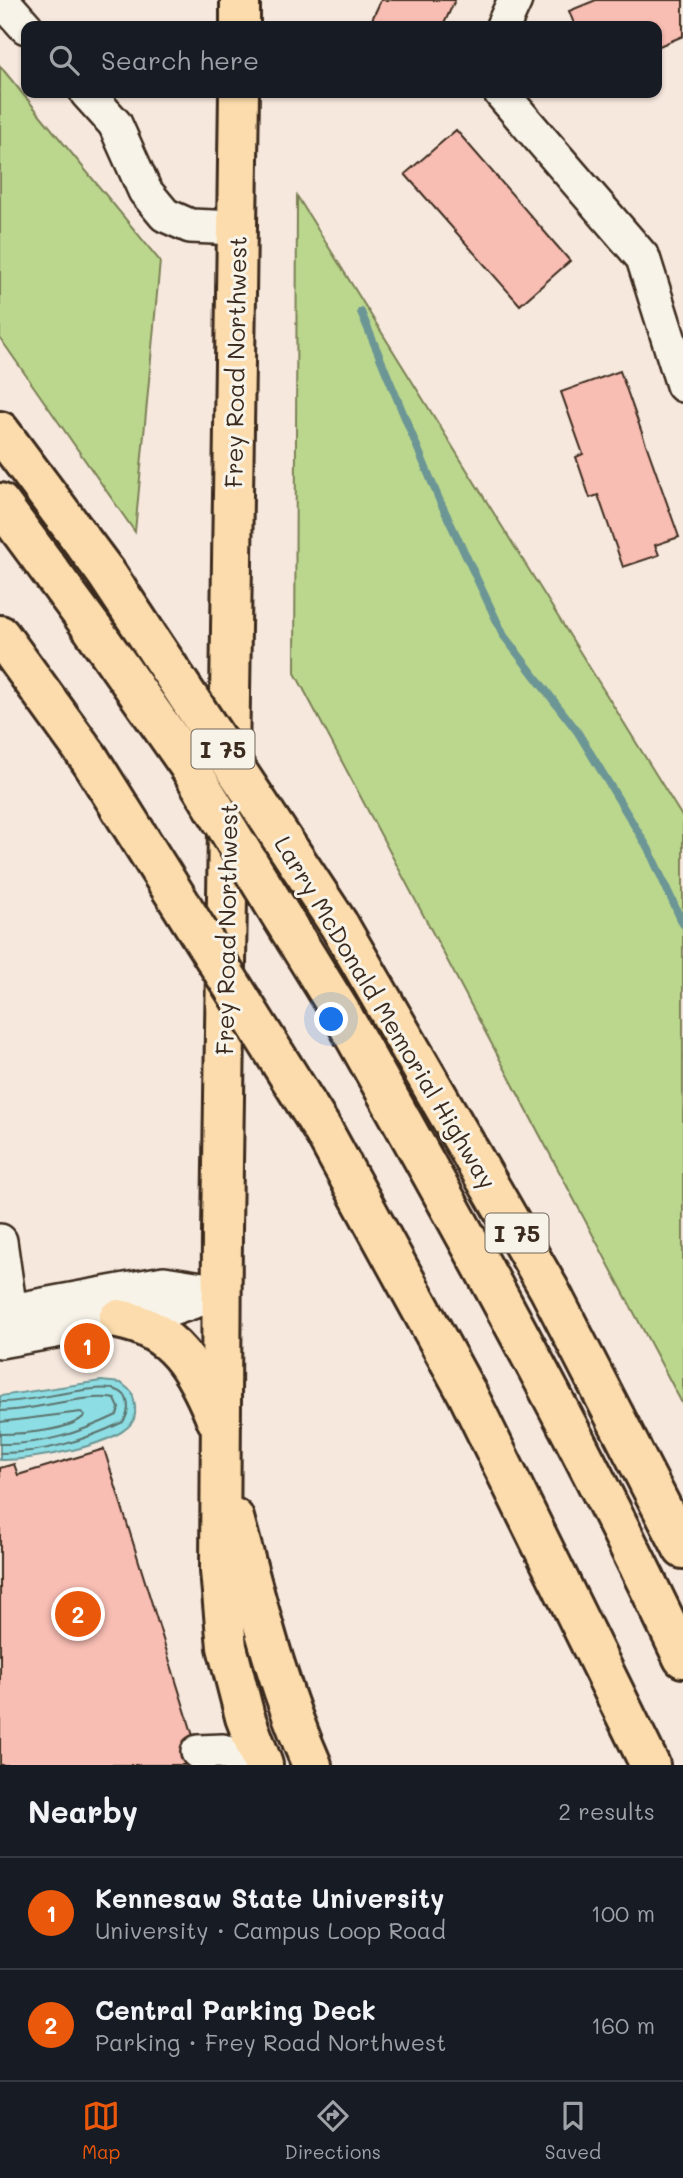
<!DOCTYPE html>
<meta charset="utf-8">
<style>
body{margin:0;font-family:Mali,sans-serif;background:#20242c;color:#f1f3f6}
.you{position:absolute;left:332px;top:1020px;width:24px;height:24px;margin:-18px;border:5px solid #fff;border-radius:50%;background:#1a73e8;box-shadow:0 0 0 10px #1a73e833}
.badge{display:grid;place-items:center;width:46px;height:46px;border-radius:50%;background:#ea580c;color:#fff;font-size:23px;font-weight:700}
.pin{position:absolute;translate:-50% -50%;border:4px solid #fff;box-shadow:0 2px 7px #0006}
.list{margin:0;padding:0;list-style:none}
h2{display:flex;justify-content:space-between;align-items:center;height:91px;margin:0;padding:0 28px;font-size:30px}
h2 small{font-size:23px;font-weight:400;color:#9ea1a6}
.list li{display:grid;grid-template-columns:46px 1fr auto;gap:21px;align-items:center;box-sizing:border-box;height:112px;padding:0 28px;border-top:2px solid #363941}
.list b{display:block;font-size:26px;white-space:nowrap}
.list p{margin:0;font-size:23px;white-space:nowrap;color:#9ea1a6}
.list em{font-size:23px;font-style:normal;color:#9ea1a6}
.icon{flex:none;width:38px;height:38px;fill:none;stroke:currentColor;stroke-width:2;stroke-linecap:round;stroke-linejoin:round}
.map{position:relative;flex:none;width:683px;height:1765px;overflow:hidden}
.search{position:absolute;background:#171b24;box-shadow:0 2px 5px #0004;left:21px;right:21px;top:21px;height:77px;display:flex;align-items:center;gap:18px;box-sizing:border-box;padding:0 24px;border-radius:14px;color:#9ea1a6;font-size:26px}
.sheet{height:315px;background:#171b24}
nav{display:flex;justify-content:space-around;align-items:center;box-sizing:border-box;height:98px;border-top:2px solid #363941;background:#171b24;font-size:19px;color:#9ea1a6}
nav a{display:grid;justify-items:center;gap:4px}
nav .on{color:#ea580c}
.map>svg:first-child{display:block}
.green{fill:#bbd78e;stroke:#7b8056;stroke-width:2}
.water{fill:#8ddee4;stroke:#6c9695;stroke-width:2}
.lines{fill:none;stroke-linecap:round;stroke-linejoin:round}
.shore{stroke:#5c726d;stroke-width:2}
.stream{stroke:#6c9695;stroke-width:8}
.building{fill:#f8bdb3;stroke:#3b2a1e;stroke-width:2}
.minor-casing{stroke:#3b2a1e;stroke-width:38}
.major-casing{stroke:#3b2a1e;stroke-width:44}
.highway-casing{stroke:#3b2a1e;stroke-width:44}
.minor{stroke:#f7f3e8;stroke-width:33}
.major{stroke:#fcdcac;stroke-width:38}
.highway{stroke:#fcdcac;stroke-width:38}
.highway-bridge-casing{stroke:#3b2a1e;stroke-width:44;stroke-linecap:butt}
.highway-bridge{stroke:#fcdcac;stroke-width:38}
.labels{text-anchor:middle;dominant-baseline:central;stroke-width:6;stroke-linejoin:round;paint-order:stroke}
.shield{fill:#f7f3e8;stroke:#73665b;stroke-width:2}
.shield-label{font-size:23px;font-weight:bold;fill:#3b2a1e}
.street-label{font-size:24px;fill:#3b2a1e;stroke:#f7f3e8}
</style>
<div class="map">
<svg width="683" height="1765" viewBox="0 0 683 1765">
<rect width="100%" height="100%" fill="#f7e8dd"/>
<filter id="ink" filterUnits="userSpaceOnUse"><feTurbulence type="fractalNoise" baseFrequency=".0143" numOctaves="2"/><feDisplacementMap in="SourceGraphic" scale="14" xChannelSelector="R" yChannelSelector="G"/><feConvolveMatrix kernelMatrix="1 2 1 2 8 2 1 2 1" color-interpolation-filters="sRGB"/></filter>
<g filter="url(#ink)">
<g class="green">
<polygon points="0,66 160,261 135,532 0,338"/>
<polygon points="297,196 683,818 683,1405 295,673"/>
</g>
<path class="water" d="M101,1381L121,1383L132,1392C134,1401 137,1410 134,1419C122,1446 27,1461 0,1460V1396Z"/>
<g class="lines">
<g class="shore">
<path d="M0,1402C30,1403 94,1383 116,1390C131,1394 130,1412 123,1422C83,1441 44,1453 0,1453"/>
<path d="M0,1411C36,1411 84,1393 115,1399L119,1408L117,1415C79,1433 42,1445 0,1444"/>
<path d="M0,1422L81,1412L85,1415C72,1431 21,1434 0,1434"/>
</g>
<polyline class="stream" points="361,312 438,497 504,636 577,731 648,848 683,924"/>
</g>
<g class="building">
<polygon points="381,0 455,0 443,26 369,26"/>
<polygon points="596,0 683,0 683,36 657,47 657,26 575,26 569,11"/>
<polygon points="456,130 570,261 520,305 405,174"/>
<polygon points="620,371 679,537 655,545 659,555 623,567 598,495 590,498 576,457 583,454 561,392"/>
<polygon points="104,1449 202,1765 0,1765 0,1468 14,1464 18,1475"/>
</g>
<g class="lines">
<g class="minor-casing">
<g id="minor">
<polyline points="2,0 26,27"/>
<polyline points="503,26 515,0"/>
<polyline points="87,93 115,124 145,191 165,215 190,226 237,228"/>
<polyline points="501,93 643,258 683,385"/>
<polyline points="0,1241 13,1332"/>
<polyline points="0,1313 164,1283 215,1291"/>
<polyline points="0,1341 166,1311 221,1292"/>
<polyline points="198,1752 223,1751 252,1765"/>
</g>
</g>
<g class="major-casing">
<g id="major">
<polyline points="240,26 240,0"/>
<polyline points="239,93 222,1231 220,1571 227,1647 245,1717 263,1765"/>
<path d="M118,1319C174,1329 196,1370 216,1419"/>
<path d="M234,1518C257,1602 277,1686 312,1765"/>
</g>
</g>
<g class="highway-casing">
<g id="highway">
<polyline points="0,431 106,573"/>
<polyline points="0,503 95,632"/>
<polyline points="0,635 89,758"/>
<polyline points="339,925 549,1289 683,1549"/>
<path d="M343,1016C462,1227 580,1439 683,1658"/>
<polyline points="324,1132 468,1395 650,1765"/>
</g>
</g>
<use href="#minor" class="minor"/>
<use href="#major" class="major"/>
<use href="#highway" class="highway"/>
<g class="highway-bridge-casing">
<g id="highway-bridge">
<polyline points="106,573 339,925"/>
<polyline points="95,632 187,763 343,1016"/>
<polyline points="89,758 324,1132"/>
</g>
</g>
<use href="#highway-bridge" class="highway-bridge"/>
</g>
</g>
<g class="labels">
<g class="shield">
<rect x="191.5" y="729.5" width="63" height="39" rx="5"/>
<rect x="485.5" y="1213.5" width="63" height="39" rx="5"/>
</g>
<g class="shield-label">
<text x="223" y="749">I 75</text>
<text x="517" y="1233">I 75</text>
</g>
<g class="street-label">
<text transform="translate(235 362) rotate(-89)">Frey Road Northwest</text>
<text transform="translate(226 929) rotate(-89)">Frey Road Northwest</text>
<text transform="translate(386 1012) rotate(59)">Larry McDonald Memorial Highway</text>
</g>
</g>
</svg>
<div class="you"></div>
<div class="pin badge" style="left:87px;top:1346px">1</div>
<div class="pin badge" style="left:78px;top:1614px">2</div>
<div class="search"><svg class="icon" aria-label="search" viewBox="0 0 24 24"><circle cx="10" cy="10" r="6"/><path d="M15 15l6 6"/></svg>Search here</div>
</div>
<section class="sheet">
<h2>Nearby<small>2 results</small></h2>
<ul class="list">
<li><span class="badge">1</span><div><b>Kennesaw State University</b><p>University · Campus Loop Road</p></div><em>100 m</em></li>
<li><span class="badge">2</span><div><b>Central Parking Deck</b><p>Parking · Frey Road Northwest</p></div><em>160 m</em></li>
</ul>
</section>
<nav>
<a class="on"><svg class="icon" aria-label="map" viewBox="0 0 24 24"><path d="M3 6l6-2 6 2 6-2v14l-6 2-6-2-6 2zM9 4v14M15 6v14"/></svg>Map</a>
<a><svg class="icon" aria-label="directions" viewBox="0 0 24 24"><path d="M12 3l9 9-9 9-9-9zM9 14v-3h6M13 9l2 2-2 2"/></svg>Directions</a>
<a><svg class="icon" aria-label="saved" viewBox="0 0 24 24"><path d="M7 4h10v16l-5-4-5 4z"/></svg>Saved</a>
</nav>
